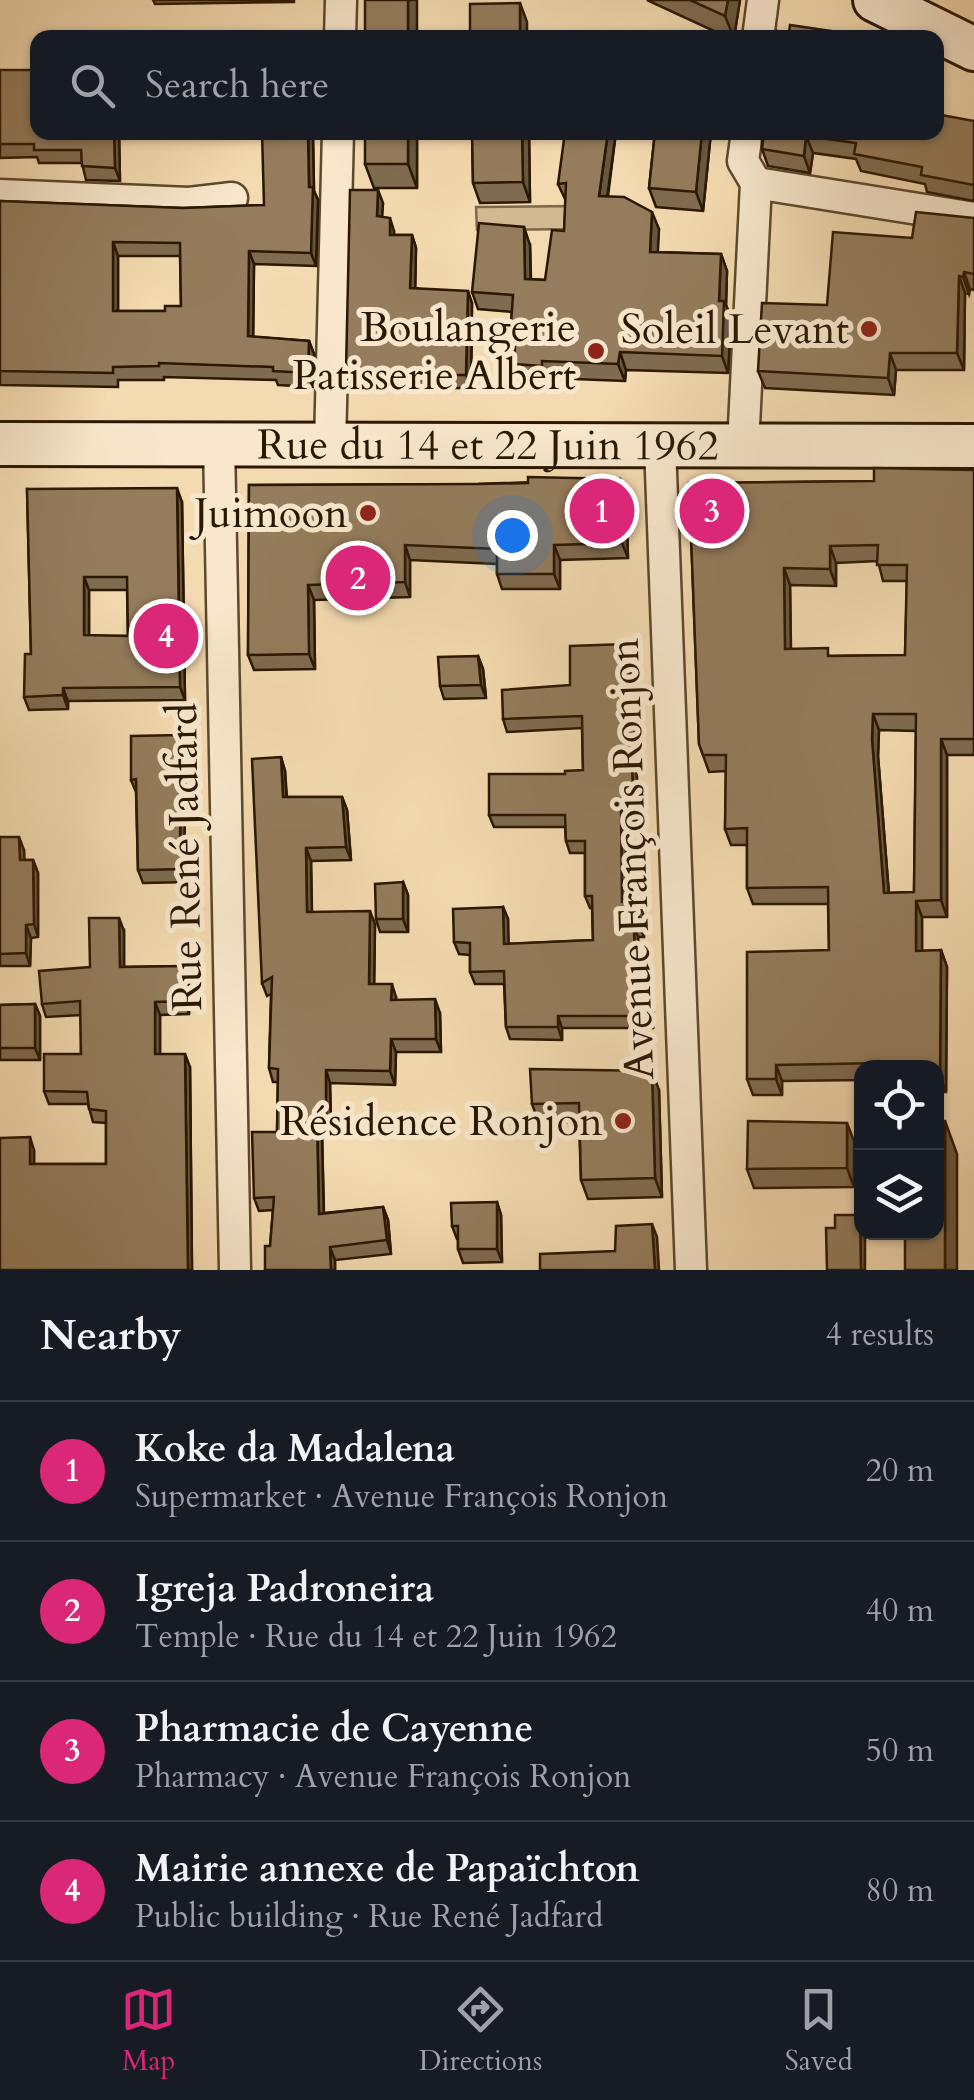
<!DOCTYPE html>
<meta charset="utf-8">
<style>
body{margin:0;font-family:Cardo,serif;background:#242831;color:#f1f3f6}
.controls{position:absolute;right:30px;bottom:30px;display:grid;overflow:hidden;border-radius:20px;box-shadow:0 2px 8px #0004}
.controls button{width:90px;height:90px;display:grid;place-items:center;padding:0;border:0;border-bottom:2px solid #363941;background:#171b24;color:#f1f3f6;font:50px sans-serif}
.you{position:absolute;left:512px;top:535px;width:35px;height:35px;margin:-25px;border:8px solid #fff;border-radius:50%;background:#1a73e8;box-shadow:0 0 0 15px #1a73e833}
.badge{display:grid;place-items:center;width:65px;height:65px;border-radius:50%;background:#db2777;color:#fff;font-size:32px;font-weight:700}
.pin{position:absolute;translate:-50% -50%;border:5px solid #fff;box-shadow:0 2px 10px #0006}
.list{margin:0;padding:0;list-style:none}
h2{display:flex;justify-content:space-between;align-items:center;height:130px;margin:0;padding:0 40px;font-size:42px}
h2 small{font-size:32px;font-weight:400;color:#9ea1a6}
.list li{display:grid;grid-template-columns:65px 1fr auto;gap:30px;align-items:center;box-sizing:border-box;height:140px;padding:0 40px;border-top:2px solid #363941}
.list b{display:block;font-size:38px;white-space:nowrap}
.list p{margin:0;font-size:32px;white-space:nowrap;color:#9ea1a6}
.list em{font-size:32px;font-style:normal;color:#9ea1a6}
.icon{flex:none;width:55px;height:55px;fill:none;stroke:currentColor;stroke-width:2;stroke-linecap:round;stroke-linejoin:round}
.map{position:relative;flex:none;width:974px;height:1270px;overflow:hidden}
.search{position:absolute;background:#171b24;box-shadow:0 2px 8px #0004;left:30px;right:30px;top:30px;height:110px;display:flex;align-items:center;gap:25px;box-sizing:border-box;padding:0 35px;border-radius:20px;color:#9ea1a6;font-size:38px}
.sheet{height:690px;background:#171b24}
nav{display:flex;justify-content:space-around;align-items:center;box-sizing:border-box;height:140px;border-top:2px solid #363941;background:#171b24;font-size:28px;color:#9ea1a6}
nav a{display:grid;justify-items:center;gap:5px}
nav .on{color:#db2777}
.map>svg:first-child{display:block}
.green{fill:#d2b992;stroke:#7e6849;stroke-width:2.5}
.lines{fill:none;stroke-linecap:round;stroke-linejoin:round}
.street-casing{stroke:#5d482c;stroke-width:35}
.secondary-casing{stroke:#2b1700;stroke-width:48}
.street{stroke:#f8e7cc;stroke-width:30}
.secondary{stroke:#f8e7cc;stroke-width:42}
.wall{fill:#7f6b4f;stroke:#2b1700;stroke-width:2.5;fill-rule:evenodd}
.shaded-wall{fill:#685740;stroke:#2b1700;stroke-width:2.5}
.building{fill:#947c5c;stroke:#2b1700;stroke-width:2.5;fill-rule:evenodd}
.poi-dot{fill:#8f2418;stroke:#f8e7cc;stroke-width:4}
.labels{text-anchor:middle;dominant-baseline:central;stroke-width:10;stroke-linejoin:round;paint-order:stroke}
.poi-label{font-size:42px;fill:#2b1700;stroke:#f8e7cc;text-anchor:end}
.street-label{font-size:42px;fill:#2b1700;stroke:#f8e7cc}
</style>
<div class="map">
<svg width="974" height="1270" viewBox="0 0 974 1270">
<rect width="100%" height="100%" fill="#f4dab0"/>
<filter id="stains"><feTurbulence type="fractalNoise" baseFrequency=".002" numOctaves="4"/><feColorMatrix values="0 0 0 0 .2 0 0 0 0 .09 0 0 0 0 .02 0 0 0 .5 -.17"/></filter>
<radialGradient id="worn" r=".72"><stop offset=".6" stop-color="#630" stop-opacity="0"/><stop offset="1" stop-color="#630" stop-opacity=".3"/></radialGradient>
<polygon class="green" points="572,206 572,229 477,230 476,207"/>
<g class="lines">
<g class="street-casing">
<g id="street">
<polyline points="340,38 341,0"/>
<polyline points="758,38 763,0"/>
<polyline points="756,183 974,218"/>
<polyline points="0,195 189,203 232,198"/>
<polyline points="219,443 235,1270"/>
<polyline points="330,444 338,132"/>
<polyline points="660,445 691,1270"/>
<polyline points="743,446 756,183 743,161 747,132"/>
</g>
</g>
<g class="secondary-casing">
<g id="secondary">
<polyline points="875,0 974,49"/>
<path id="s1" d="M0,444L974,446"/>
</g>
</g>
<use href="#street" class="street"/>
<use href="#secondary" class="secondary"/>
</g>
<g class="wall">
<polygon points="153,0 294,0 294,2 155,4"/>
<polygon points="647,0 740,0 734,38 729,38"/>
<polygon points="0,70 119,132 120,181 86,180 82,163 39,163 37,157 0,158"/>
<polygon points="974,121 974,201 927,192 925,184 861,171 856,159 813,153 810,173 768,166 762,149 762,132 936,132"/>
<polygon points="417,132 417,188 374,188 365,164"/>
<polygon points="472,132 529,132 530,202 480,203 473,183"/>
<polygon points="616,132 608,196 659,229 657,252 721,254 727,271 726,305 731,318 728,373 626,370 625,381 548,378 548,383 520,381 514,364 515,337 511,324 512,312 478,309 472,292 530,245 531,279 545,280 564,231 566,201 558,184"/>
<polygon points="655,132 711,132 703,211 656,207 649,188"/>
<path d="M313,138L314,191L318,200L316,266L254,264L253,337L309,341L314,354L313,387L278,385L276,380L164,377V380H118V387L0,385V201L183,208L264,205ZM118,256H180L181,306L165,311H118Z"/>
<polygon points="383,203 382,217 394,231 394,235 412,235 416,248 415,288 472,303 471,388 372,388 371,384 350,384 346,371"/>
<polygon points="974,218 974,290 970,289 969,294 965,293 964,370 896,370 894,395 765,388 758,371 827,305 912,238"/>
<path d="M974,470V755H947V917H922V951L941,950L947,967L946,1092H936V1068H862V1080L782,1081V1095H753L747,1079L829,950L828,904H753L747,888V845H731L725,829L726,771L709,772L699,744L689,483L874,481ZM878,561L883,581H907L905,655L831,656L791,649L790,585L836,586V563ZM879,730L916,731L914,892L889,893L878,756Z"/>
<polygon points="620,479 626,494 628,558 560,560 560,589 502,589 497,574 497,564 410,560 410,597 314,600 315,669 254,670 248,655 249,485 478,484"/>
<path d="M27,489L182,502L185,700L68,701V709L29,710L24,697L31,654ZM89,590H127L128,636H89Z"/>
<polygon points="626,644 630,656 631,703 639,715 639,759 636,759 639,821 626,820 626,902 643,914 644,937 638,937 639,984 653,997 653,1028 562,1028 562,1040 510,1039 506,1027 504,984 475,984 470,972 470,955 459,954 454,942 503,907 508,919 508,944 593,940 592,908 590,908 585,896 585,853 570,853 566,841 565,827 494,827 489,815 565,774 583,770 582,728 507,732 503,719 570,685"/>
<polygon points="478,656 483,669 486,698 444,699 440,686"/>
<polygon points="186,748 184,863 191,882 143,883 138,870 136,792 131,780"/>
<polygon points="281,757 285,771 287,797 342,797 347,810 351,860 311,861 312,912 375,924 374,984 396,997 396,1000 440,1013 441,1052 396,1052 395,1085 330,1083 331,1127 328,1128 328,1133 322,1133 324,1213 383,1207 388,1220 391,1254 335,1260 335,1270 265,1270 270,1246 273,1210 259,1211 254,1198 277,1132 278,1082 273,1082 269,1068 271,994 267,996 262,983"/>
<polygon points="0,837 24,850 24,860 33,860 38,873 38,937 31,938 30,966 0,966"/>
<polygon points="403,882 408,895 408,932 380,932 376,919"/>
<polygon points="124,931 124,967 184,966 189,978 189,1014 160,1015 160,1054 190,1067 192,1270 0,1270 34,1150 34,1164 106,1164 106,1123 93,1122 88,1104 49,1104 44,1091 81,1054 81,1015 46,1017 42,1004 90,967"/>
<polygon points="35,1004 40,1016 40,1060 0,1060 0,1005"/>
<polygon points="659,1090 662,1197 588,1199 581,1180 579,1122 539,1123 532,1104"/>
<polygon points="854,1141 854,1187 754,1188 747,1169"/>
<polygon points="497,1202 501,1215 502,1262 463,1263 458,1249 458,1239 457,1239 452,1226"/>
</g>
<g class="shaded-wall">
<rect x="408" y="0" width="9" height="38"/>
<polygon points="728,0 740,0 734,38 725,16"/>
<polygon points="520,3 527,22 527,38 520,38"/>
<polygon points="114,132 119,132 120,181 115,168"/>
<polygon points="308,132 311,132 313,138 314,191 318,200 316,266 311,253"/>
<polygon points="408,132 417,132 417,188 408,164"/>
<polygon points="522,132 529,132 530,202 523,182"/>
<polygon points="608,132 616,132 605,213 599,196"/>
<polygon points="702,132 711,132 703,211 696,192"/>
<polygon points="806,136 813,153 810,173 804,156"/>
<polygon points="378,190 383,203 381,229 377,216"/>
<polygon points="652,212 659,229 657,269 650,252"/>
<polygon points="390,218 394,231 394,247 390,235"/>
<polygon points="524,227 530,245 531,296 525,279"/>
<polygon points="412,235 416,248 415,301 410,288"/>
<polygon points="113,242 118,256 118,325 113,311"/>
<polygon points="249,251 254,264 253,350 248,336"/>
<polygon points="721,254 727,271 726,305 731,318 728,373 722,356 719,301"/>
<polygon points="964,272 970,289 969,294 963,277"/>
<polygon points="959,276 965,293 964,370 957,353"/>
<polygon points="468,291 472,303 471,388 466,375"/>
<polygon points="309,341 314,354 313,387 308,373"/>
<polygon points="620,352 626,370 625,381 618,364"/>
<polygon points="890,353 896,370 894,395 888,378"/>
<polygon points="620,479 626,494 628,558 622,543"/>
<polygon points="177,488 182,502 185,700 180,687"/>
<polygon points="405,545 410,560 410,597 405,582"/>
<polygon points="554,545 560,560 560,589 554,574"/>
<polygon points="830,546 836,563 836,586 830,569"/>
<polygon points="784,568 790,585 791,665 785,649"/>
<polygon points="84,577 89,590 89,649 84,635"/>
<polygon points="308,585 314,600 315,669 309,654"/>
<polygon points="626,644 630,656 631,715 626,702"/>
<polygon points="478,656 483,669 486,698 481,685"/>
<polygon points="63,688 68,701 68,709 63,695"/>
<polygon points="634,703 639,715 639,759 635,746"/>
<polygon points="873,714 879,730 878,756 890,909 884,893 872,739"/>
<polygon points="181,735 186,748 184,863 180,850"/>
<polygon points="941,739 947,755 947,917 941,900"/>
<polygon points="631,746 636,759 639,821 634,809"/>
<polygon points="281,757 285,771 287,810 283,797"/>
<polygon points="342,797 347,810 351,860 346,847"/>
<polygon points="621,808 626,820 626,914 622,902"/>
<polygon points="19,837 24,850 25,873 20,860"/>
<polygon points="306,848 311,861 312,925 307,912"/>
<polygon points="33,860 38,873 38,937 34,924"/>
<polygon points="403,882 408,895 408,932 403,919"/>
<polygon points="916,901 922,917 922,967 916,951"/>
<polygon points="639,902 643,914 644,937 639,925"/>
<polygon points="503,907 508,919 509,956 504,944"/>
<polygon points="370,911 375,924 374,997 369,984"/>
<polygon points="119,918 124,931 124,980 120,967"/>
<polygon points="26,925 31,938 30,966 26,953"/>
<polygon points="634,925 638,937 639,996 635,984"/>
<polygon points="941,950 947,967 946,1092 940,1076"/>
<polygon points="184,966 189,978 189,1014 185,1001"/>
<polygon points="392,984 396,997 396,1013 391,1000"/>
<polygon points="649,985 653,997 653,1028 649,1016"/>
<polygon points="435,999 440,1013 441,1052 436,1039"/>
<polygon points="155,1002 160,1015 160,1066 155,1054"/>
<polygon points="35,1004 40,1016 40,1060 35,1048"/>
<polygon points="558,1016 562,1028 562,1040 558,1027"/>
<polygon points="391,1039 396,1052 395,1085 390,1071"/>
<polygon points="185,1054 190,1067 192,1270 188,1270"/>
<polygon points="776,1065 782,1081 782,1095 776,1079"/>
<polygon points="326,1070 330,1083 331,1127 326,1114"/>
<polygon points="652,1071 659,1090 662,1197 655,1178"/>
<polygon points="317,1120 322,1133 324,1227 319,1214"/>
<polygon points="945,1121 957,1154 957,1270 945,1270"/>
<polygon points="847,1123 854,1141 854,1187 847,1168"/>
<polygon points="30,1137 34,1150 34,1177 30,1164"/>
<polygon points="497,1202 501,1215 502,1262 497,1249"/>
<polygon points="383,1207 388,1220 391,1254 387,1240"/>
<polygon points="860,1215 862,1232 865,1232 865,1270 861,1270"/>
<polygon points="652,1224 657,1237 659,1270 655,1270"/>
<polygon points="330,1247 335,1260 335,1270 331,1270"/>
</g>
<g class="building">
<rect x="365" y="0" width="43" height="38"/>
<polygon points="690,0 728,0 725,16"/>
<polygon points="520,3 520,38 470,38 470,4"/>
<polygon points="790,25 852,34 851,38 776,38 777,31 789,33"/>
<polygon points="579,34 604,38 578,38"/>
<polygon points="0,70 38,70 38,132 114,132 115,168 82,166 81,150 34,150 34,144 0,144"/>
<polygon points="936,114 974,121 974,185 921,175 922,167 854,154 856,143 806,136 804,156 762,149 764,132 936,132"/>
<path d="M262,132H308L309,187H313L311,253L249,251L248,336L309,341L308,373L273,371V367L159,363V366L113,367V373L0,371V201L183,208L264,205ZM113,242L180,243L181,306H165V311H113Z"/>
<rect x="365" y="132" width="43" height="32"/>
<polygon points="472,132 522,132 523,182 473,183"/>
<polygon points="565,132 608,132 599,196 624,197 652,212 650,252 721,254 719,301 724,301 722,356 620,352 618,364 542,361 542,366 514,364 516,326 511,324 513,295 472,292 479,223 524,227 525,279 545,280 552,230 564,231 566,183 558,184"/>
<polygon points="655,132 702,132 696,192 649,188"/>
<polygon points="350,190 378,190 377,216 390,218 390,235 412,235 410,288 468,291 466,375 368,375 368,371 346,371"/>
<polygon points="916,212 974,218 974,274 964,272 963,277 959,276 957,353 890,353 888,378 758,371 762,303 827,305 833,232 912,238"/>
<path d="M874,468L974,470V739H941V900L916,901V951L941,950L940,1076H936V1068H881V1063L776,1065V1079H747V952L829,950L828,887L747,888V828L725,829L726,755H703L699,744L689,483L874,481ZM878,545L877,565H907L905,655L828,656V648L785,649L784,568L830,569V546ZM873,714H916L914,892L884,893L872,739Z"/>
<polygon points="528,477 620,479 622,543 554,545 554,574 497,574 497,549 405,545 405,582 308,585 309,654 248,655 249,485 478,484 528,483"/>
<path d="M177,488L180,687L63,688V695L24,697L25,654H31L27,489ZM84,577H127L128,636L84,635Z"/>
<polygon points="626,644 626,702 634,703 635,746 631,746 634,809 621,808 622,902 639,902 639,925 634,925 635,984 649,985 649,1016 558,1016 558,1027 506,1027 504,971 470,972 470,943 454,942 453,909 503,907 504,944 593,940 592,896 585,896 585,841 566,841 565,815 489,815 489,774 565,774 565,771 583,770 582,716 503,719 502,690 570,685 570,646"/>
<polygon points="478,656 481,685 440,686 438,657"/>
<polygon points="181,735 180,850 187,869 138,870 136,779 131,780 131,736"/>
<polygon points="281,757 283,797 342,797 346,847 306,848 307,912 370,911 369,984 392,984 391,1000 435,999 436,1039 391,1039 390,1071 326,1070 326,1114 323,1114 324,1120 317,1120 319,1214 383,1207 387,1240 330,1247 331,1270 265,1270 265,1246 270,1246 274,1197 254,1198 252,1132 277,1132 278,1069 269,1068 272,977 262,983 252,759"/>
<polygon points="0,837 19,837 20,860 33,860 34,924 26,925 26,953 0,954"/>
<polygon points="403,882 403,919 376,919 375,884"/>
<polygon points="89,918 119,918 120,967 184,966 185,1001 155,1002 155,1054 185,1054 188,1270 0,1270 0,1138 30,1137 30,1164 106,1164 106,1111 89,1109 87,1092 44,1091 44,1054 81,1054 80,1001 42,1004 39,971 90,967"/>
<polygon points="35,1004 35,1048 0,1048 0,1005"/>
<polygon points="530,1069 652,1071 655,1178 581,1180 579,1103 532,1104"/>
<polygon points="748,1121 847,1123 847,1168 747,1169"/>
<polygon points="936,1121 945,1121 945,1270 905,1270 905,1232 936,1232"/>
<polygon points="497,1202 497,1249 458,1249 458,1226 452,1226 451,1203"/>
<polygon points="835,1215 860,1215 861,1270 827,1270 826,1228 835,1228"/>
<polygon points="652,1224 655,1270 540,1270 540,1254 615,1251 616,1226"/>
</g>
<g class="poi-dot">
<circle cx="869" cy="329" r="10"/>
<circle cx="596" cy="351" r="10"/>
<circle cx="368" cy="513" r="10"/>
<circle cx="623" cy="1121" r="10"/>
</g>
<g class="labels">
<g class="poi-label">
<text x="576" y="327">Boulangerie<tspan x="576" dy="48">Patisserie Albert</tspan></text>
<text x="849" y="329">Soleil Levant</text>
<text x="348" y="513">Juimoon</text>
<text x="603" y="1121">Résidence Ronjon</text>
</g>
<g class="street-label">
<text stroke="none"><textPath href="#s1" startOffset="488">Rue du 14 et 22 Juin 1962</textPath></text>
<text transform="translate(185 857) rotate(-91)">Rue René Jadfard</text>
<text transform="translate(632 859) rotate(-92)">Avenue François Ronjon</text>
</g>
</g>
<rect width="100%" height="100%" filter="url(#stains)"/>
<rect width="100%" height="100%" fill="url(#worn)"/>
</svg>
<div class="controls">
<button><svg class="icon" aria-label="locate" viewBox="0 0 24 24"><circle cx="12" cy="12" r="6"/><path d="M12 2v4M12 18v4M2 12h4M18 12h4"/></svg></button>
<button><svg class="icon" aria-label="layers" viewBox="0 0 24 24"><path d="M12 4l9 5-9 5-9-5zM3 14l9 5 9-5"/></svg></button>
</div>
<div class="you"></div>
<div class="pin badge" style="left:602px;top:511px">1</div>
<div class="pin badge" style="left:358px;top:578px">2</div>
<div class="pin badge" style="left:712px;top:511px">3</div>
<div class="pin badge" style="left:166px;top:636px">4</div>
<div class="search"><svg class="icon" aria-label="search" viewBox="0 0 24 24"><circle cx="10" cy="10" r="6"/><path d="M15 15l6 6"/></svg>Search here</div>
</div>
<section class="sheet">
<h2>Nearby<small>4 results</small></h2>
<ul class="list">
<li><span class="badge">1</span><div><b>Koke da Madalena</b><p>Supermarket · Avenue François Ronjon</p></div><em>20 m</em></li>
<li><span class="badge">2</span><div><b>Igreja Padroneira</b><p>Temple · Rue du 14 et 22 Juin 1962</p></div><em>40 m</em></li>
<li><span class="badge">3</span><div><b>Pharmacie de Cayenne</b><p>Pharmacy · Avenue François Ronjon</p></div><em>50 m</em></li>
<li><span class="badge">4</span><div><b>Mairie annexe de Papaïchton</b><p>Public building · Rue René Jadfard</p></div><em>80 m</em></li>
</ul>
</section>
<nav>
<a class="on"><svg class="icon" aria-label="map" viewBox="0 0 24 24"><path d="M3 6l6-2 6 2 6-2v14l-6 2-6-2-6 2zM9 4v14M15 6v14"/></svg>Map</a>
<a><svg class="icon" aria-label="directions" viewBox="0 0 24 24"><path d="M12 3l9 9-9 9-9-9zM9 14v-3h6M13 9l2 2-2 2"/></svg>Directions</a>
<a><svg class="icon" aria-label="saved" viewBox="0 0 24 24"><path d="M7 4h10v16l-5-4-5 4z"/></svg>Saved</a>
</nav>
